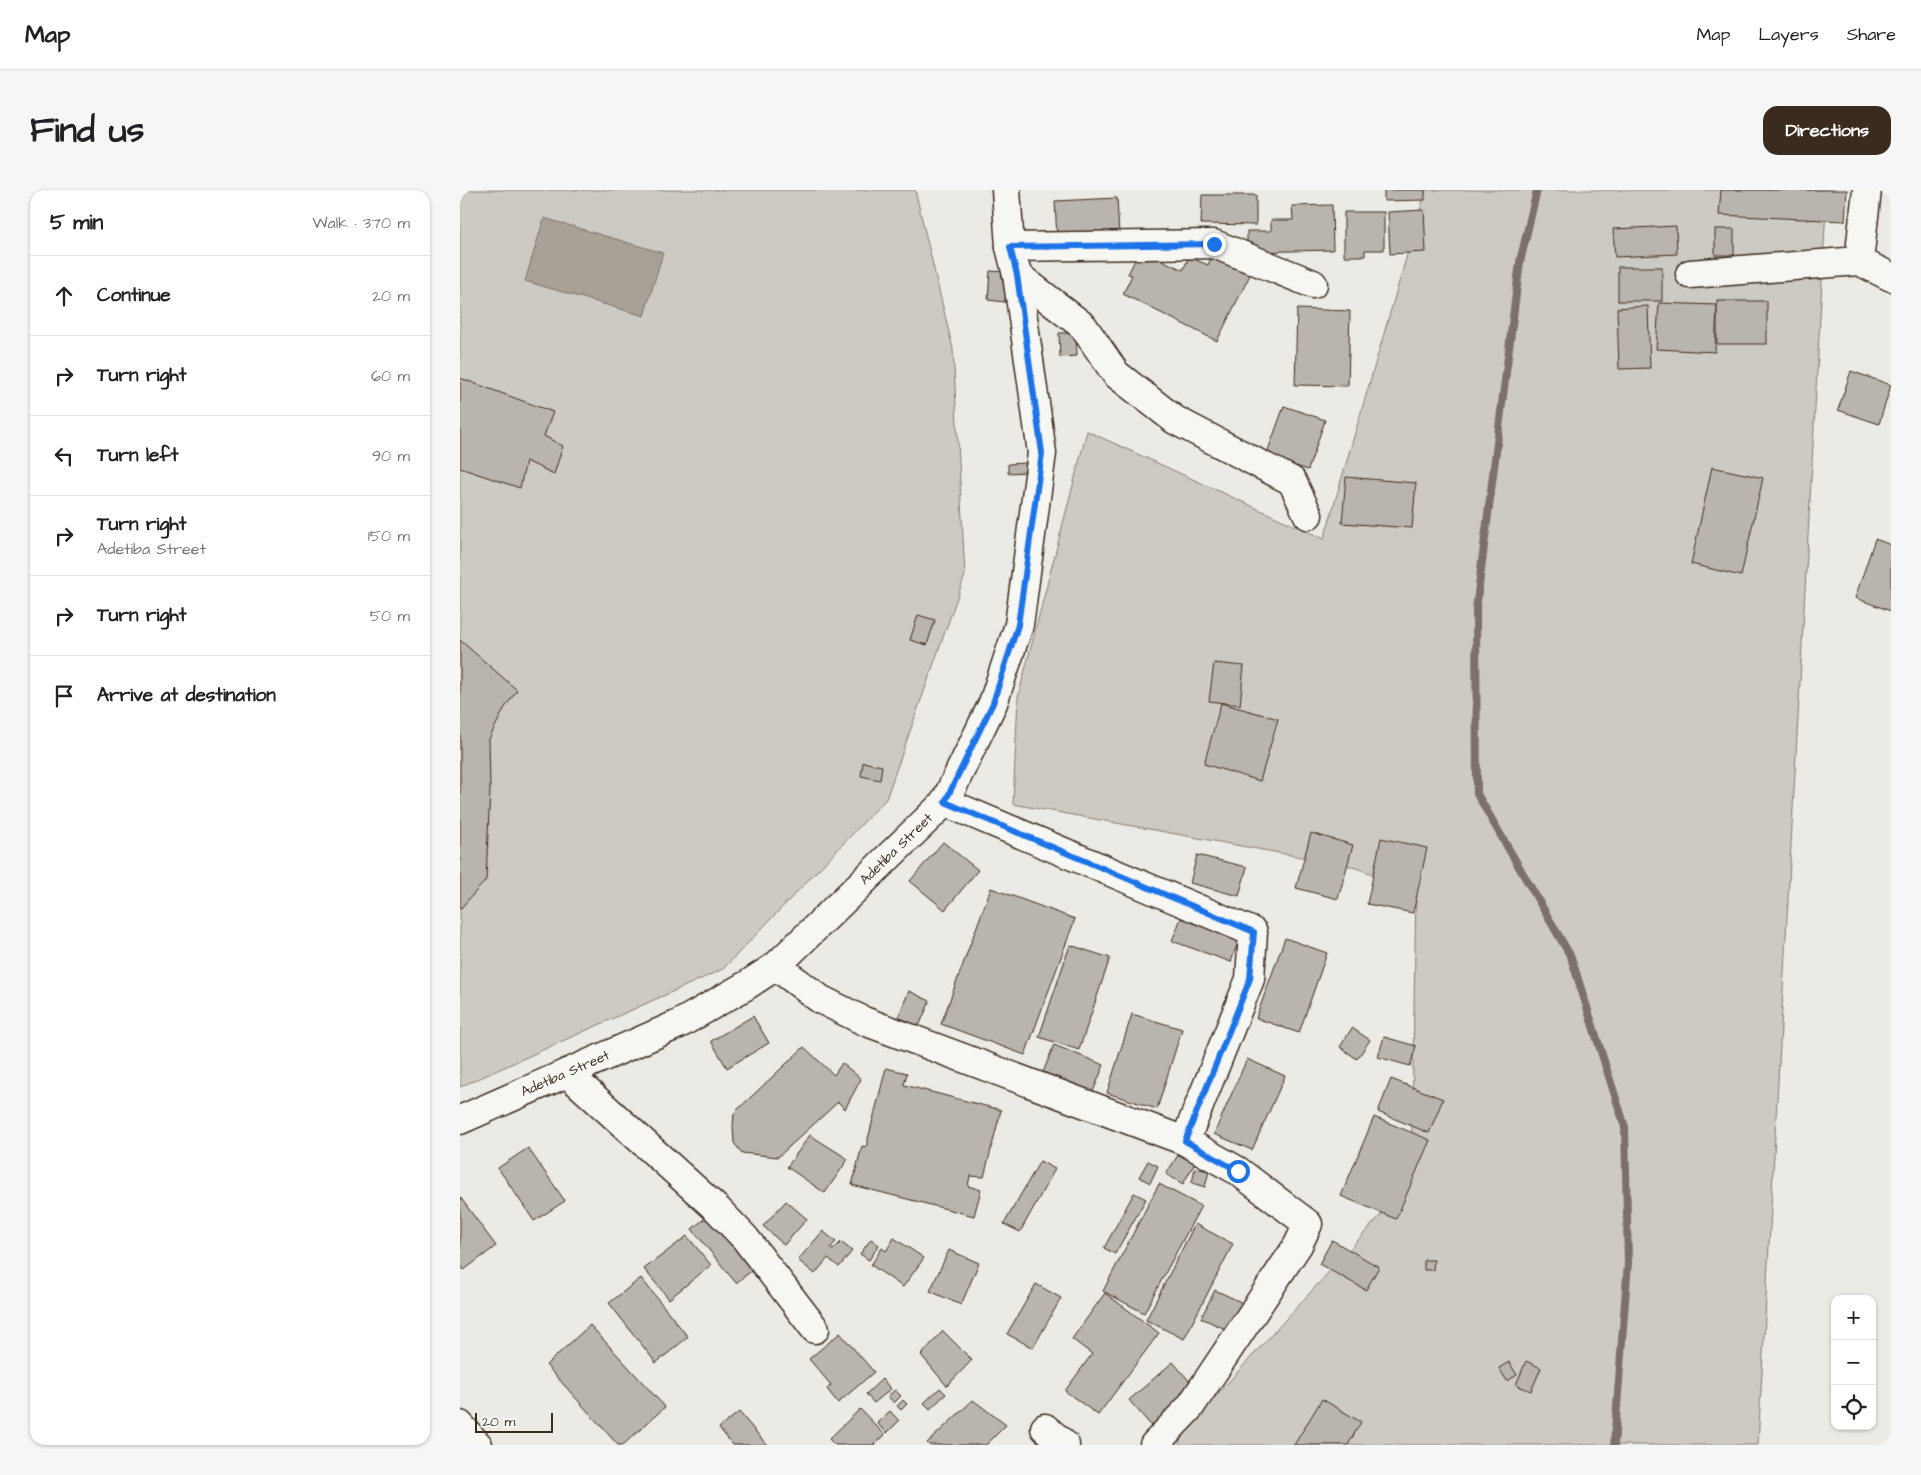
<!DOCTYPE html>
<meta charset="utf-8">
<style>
body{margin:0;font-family:"Architects Daughter",sans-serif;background:#f6f6f6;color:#202124}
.controls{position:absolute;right:15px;bottom:15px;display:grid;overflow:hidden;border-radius:10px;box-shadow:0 1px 4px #0004}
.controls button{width:45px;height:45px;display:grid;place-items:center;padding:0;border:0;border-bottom:1px solid #e0e0e0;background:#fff;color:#202124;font:25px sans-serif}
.scale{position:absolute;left:15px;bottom:12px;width:78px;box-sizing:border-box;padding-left:5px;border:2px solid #3b2a1e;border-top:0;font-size:14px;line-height:18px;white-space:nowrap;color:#3b2a1e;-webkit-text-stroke:4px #f6f6f2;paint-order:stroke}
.stop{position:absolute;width:15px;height:15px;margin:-11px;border:4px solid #1a73e8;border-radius:50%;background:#fff}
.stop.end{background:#1a73e8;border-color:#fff;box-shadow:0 1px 5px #0008}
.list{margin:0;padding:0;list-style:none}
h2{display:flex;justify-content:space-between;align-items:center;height:65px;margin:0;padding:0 20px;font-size:21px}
h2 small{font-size:16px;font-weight:400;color:#757577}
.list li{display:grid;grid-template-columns:32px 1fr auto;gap:15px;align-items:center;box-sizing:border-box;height:80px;padding:0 20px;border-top:1px solid #e0e0e0}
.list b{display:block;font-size:19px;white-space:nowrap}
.list p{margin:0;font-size:16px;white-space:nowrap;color:#757577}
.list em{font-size:16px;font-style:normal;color:#757577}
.icon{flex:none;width:28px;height:28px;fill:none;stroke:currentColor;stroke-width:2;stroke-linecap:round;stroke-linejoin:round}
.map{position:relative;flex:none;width:1431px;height:1255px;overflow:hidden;border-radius:15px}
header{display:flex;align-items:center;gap:30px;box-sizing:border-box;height:70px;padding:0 25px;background:#fff;border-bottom:1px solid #e0e0e0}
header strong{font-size:24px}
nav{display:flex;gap:28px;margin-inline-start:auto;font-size:18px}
.intro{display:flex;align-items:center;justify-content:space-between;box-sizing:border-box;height:120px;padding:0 30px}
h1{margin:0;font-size:35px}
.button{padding:12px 22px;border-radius:15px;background:#3b2a1e;color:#fff;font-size:18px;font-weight:700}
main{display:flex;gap:30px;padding:0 30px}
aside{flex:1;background:#fff;border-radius:15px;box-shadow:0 1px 4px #0004}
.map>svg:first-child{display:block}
.green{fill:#cdcac4;stroke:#847a71}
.water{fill:#a8a198;stroke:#7c7167}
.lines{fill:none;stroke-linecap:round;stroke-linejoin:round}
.stream{stroke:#7c7167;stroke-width:8}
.building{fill:#bab4ae;stroke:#3b2a1e}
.minor-casing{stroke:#3b2a1e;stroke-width:31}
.highway-casing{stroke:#3b2a1e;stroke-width:31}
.minor{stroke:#f6f6f2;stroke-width:28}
.highway{stroke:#f6f6f2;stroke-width:28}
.route{stroke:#1a73e8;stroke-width:6}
.labels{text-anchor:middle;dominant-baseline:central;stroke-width:4.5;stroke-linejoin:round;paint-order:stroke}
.street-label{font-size:14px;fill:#3b2a1e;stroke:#f6f6f2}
</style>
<header>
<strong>Map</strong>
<nav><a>Map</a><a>Layers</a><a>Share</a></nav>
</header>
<div class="intro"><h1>Find us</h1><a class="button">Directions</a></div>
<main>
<aside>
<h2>5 min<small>Walk · 370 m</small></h2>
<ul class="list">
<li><svg class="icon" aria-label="ahead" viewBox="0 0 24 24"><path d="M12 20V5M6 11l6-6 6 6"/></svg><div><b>Continue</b></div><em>20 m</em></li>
<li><svg class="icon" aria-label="right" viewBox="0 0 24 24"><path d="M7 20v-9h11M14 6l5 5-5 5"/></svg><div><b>Turn right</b></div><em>60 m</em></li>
<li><svg class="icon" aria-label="left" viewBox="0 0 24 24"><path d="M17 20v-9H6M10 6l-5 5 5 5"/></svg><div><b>Turn left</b></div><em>90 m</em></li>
<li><svg class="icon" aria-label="right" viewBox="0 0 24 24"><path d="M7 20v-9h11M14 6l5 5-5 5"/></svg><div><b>Turn right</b><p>Adetiba Street</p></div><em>150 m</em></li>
<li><svg class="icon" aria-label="right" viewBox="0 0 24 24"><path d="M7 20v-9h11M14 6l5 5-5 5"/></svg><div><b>Turn right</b></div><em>50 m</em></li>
<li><svg class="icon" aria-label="arrive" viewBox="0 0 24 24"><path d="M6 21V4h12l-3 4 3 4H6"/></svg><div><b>Arrive at destination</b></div></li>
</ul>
</aside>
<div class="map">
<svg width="1431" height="1255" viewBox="0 0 1431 1255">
<rect width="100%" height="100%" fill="#ebeae5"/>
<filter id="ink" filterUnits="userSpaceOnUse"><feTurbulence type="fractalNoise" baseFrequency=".02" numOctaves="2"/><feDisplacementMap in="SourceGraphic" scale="10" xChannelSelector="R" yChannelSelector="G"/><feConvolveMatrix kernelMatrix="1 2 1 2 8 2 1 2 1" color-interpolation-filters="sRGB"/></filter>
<g filter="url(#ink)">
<g class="green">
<polygon points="0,0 455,0 493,159 505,385 426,609 263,779 0,897"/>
<polygon points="966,0 1367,0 1298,1255 719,1255 721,1244 951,992 956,699 890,676 553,614 558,507 627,241 864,349"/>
</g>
<polygon class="water" points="84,28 203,63 184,126 65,91"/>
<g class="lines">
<polyline class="stream" points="1077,0 1060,72 1016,419 1017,604 1111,767 1165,937 1168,1073 1154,1255"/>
</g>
<g class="building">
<polygon points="924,0 965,0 965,10 924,11"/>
<polygon points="1261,0 1387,0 1385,31 1259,25"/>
<polygon points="742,5 796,5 796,35 741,34"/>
<polygon points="657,8 659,45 597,49 595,11"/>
<polygon points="872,15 873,60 787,62 787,41 811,41 811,30 833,30 832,16"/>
<polygon points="964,20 966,62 930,64 928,22"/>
<polygon points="884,22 924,22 924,60 905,60 905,66 884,66"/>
<polygon points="1216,36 1217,64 1155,67 1153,39"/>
<rect x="1255" y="39" width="19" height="26"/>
<polygon points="680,60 723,80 729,67 748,75 752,66 790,85 757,151 663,104 672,85 668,84"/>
<rect x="1158" y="77" width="44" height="34"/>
<polygon points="530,81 547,82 545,112 528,110"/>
<rect x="1257" y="111" width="50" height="43"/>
<polygon points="1199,113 1257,115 1255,162 1196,159"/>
<polygon points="1188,116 1190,178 1159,179 1157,118"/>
<polygon points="837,119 890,121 888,196 835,195"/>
<polygon points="599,143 616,143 617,166 600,167"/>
<polygon points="1391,181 1431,195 1419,234 1378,220"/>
<polygon points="0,188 93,222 84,246 103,256 94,284 66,271 60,298 0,278"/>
<polygon points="824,216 865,230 848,280 806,266"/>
<polygon points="566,273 567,282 548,283 548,274"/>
<polygon points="1252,277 1303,288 1281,386 1231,374"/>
<polygon points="886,287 956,293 952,338 882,333"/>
<polygon points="1415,349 1431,355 1431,421 1395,408"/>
<polygon points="458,425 475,430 467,455 450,450"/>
<polygon points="0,450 57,500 44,519 29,549 30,600 26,690 0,719"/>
<polygon points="754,473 784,476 780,515 749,511"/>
<polygon points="761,513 818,529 800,591 744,574"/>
<polygon points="403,572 422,576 420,590 401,586"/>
<polygon points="851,643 893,655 878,709 836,698"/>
<polygon points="921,648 967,658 953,723 907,714"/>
<polygon points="483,652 518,680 485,720 450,691"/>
<polygon points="737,665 787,677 779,706 730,693"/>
<polygon points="531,698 615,729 565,865 481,834"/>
<polygon points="723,723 781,744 771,772 712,751"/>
<polygon points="825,748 867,763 839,843 796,828"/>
<polygon points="610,755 650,768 619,860 579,847"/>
<polygon points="449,801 470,811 459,836 438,827"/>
<polygon points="672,824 722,839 697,919 647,903"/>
<polygon points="293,826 309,853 267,878 251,851"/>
<polygon points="892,838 910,850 897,869 880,857"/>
<polygon points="924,847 956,856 950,876 918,867"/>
<polygon points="594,855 644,875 629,911 580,890"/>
<polygon points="344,857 374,885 382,873 401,889 385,919 378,912 318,967 282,963 274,953 273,937 274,923"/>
<polygon points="787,869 825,886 792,960 754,944"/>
<polygon points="426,878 447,883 444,895 541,920 524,987 510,986 508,996 521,1000 514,1026 392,995 402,956 406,957"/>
<polygon points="931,889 983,909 969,943 918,922"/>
<polygon points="914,927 970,950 936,1029 881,1006"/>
<polygon points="350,945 388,969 365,1003 327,977"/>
<polygon points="68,958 105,1011 74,1031 38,978"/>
<polygon points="720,962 736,971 723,994 706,984"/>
<polygon points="580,971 595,979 560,1042 544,1034"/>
<polygon points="688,971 698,976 690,993 679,987"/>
<polygon points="735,978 749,981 745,997 732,993"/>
<polygon points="699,994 741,1016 684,1123 643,1101"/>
<polygon points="674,1003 686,1009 655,1064 644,1058"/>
<polygon points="0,1007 36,1056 4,1080 0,1074"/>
<polygon points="326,1011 347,1029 324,1055 303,1036"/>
<polygon points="250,1024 294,1079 276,1093 232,1039"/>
<polygon points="735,1034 773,1054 724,1149 686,1130"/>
<polygon points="363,1041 376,1052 370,1058 373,1060 381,1052 392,1061 379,1077 368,1068 355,1084 338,1070"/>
<polygon points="227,1046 251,1075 209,1109 184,1079"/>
<polygon points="434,1048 464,1068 443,1097 411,1075 422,1058 426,1061"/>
<polygon points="411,1049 419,1055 409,1070 400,1064"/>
<polygon points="872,1050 919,1077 906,1100 859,1074"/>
<polygon points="489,1060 519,1073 501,1115 470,1101"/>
<polygon points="964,1070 974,1070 973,1080 964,1080"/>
<polygon points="181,1088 228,1147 196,1173 149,1113"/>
<polygon points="576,1094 601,1108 573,1158 547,1144"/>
<polygon points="755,1100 785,1114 772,1142 741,1128"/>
<polygon points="645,1103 699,1143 638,1225 605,1201 632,1164 612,1149"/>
<polygon points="130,1135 205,1217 163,1255 158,1255 86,1175"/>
<polygon points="483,1141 512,1170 487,1196 461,1165"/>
<polygon points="380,1143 414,1182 378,1213 367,1199 371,1195 349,1169"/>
<polygon points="1066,1171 1081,1178 1071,1201 1056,1195"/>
<polygon points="713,1172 738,1201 694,1239 669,1210"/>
<polygon points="1049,1172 1057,1185 1047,1191 1039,1178"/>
<polygon points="422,1189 431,1199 414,1213 406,1204"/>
<polygon points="480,1198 486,1204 470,1219 464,1213"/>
<polygon points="435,1200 441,1206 434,1213 428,1206"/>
<polygon points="862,1209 901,1232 888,1255 834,1255"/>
<polygon points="443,1210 447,1214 441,1220 437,1216"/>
<polygon points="513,1210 546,1235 526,1255 469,1255 467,1253"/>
<polygon points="400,1219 425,1245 414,1255 375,1255 369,1249"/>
<polygon points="430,1221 439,1231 427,1243 417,1233"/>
<polygon points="279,1222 307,1255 273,1255 259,1238"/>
</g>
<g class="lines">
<g class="minor-casing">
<g id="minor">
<polyline points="550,57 754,54 853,94"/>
<polyline points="1399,71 1407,0"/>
<polyline points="1230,84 1399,71 1431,87"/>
<polyline points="557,85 623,136 656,184 715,230 832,291 848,325"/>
<polyline points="485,612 793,742 790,789 725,951"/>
<polyline points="316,776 360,809 404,831 725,951 778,981 848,1034 838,1055 730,1217 694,1255"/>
<polyline points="107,883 258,1020 285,1048 355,1139"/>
<path id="s1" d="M0,930L221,833L287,795L316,776L485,612L533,513L559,435L582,263L557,85L550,57L546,0"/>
<polyline points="585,1238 605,1255"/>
</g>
</g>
<g class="highway-casing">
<polyline id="highway" points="0,1235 18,1255"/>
</g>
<use href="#minor" class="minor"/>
<use href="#highway" class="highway"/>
</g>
</g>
<g class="lines" filter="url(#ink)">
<polyline class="route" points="754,54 550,57 557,85 582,263 558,435 533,513 485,612 794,742 790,789 725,951 778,981"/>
</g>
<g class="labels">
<g class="street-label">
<text stroke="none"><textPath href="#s1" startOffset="520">Adetiba Street</textPath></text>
<text stroke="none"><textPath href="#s1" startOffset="115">Adetiba Street</textPath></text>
</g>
</g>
</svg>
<div class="controls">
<button>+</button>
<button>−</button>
<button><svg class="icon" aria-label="locate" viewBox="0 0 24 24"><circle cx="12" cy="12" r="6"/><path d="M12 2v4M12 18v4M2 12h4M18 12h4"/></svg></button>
</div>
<div class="scale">20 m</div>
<div class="stop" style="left:778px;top:981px"></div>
<div class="stop end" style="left:754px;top:54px"></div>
</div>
</main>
